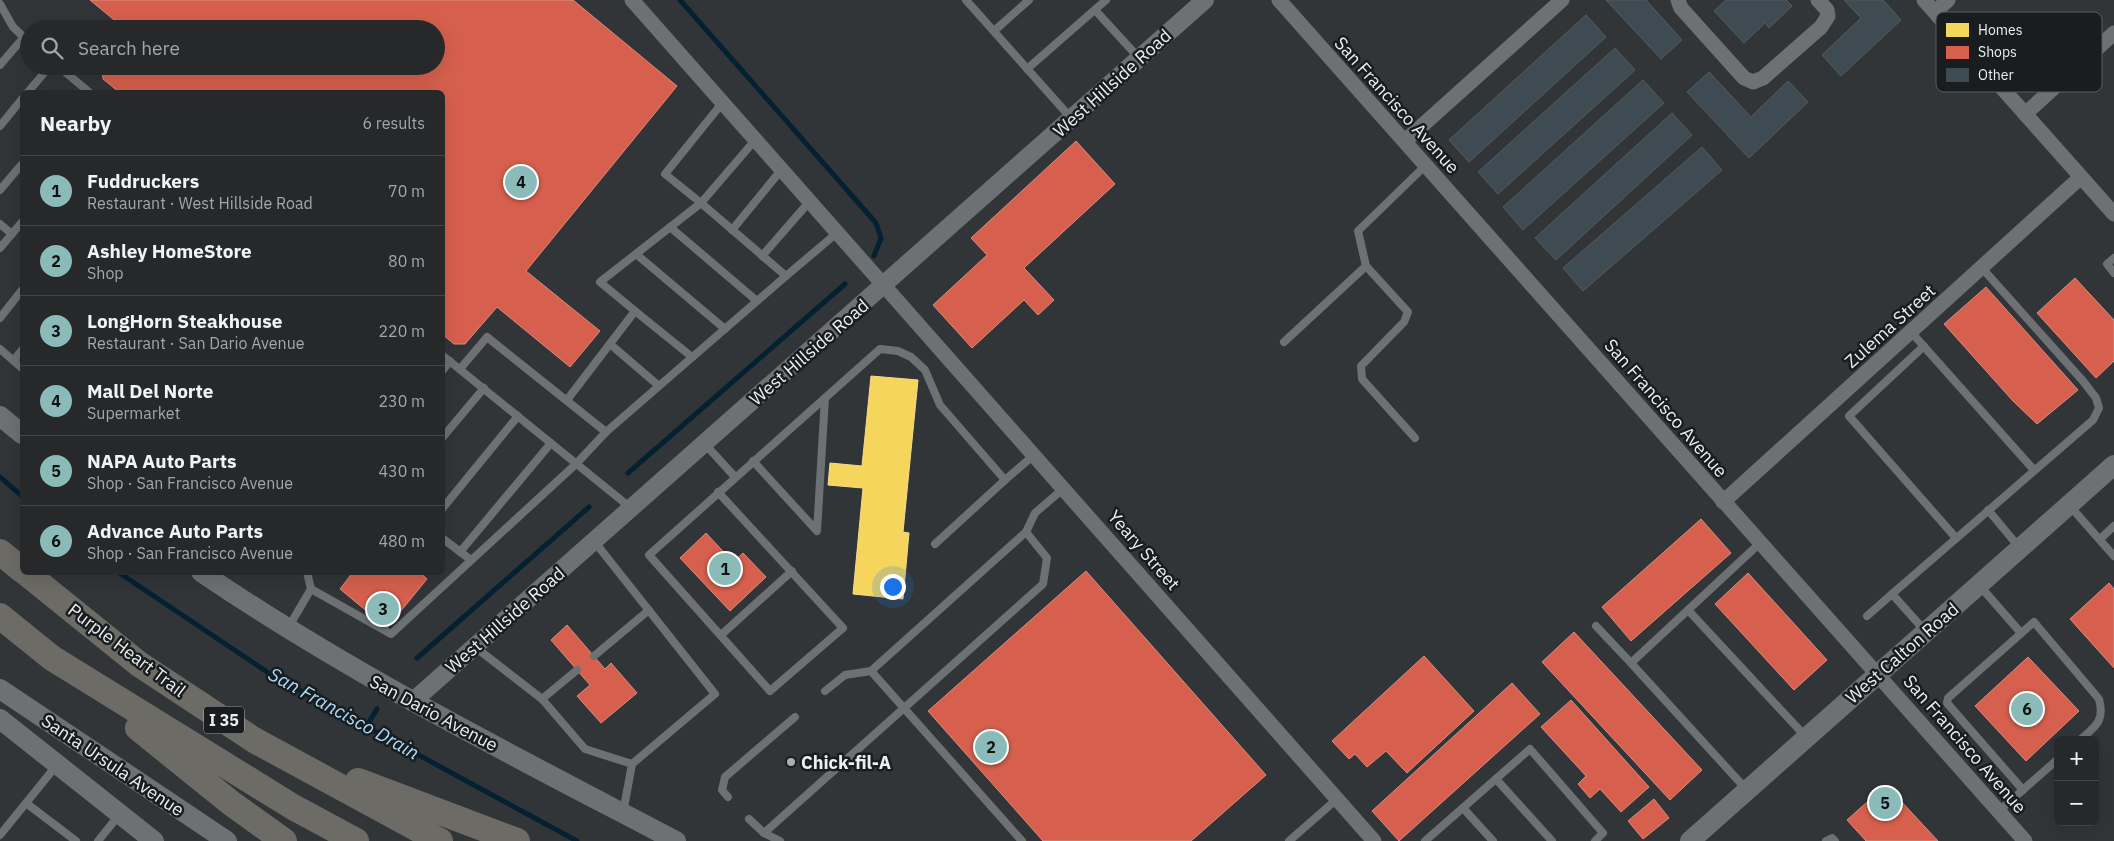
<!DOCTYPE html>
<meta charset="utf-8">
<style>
body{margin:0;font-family:"IBM Plex Sans",sans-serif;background:#323436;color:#f1f3f6}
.controls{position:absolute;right:15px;bottom:15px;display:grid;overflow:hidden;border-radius:8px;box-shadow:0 5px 20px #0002}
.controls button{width:45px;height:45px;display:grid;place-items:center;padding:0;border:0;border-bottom:1px solid #424447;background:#26282a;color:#f1f3f6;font:25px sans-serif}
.you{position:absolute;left:892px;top:586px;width:18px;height:18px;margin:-12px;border:4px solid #fff;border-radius:50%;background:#1a73e8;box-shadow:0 0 0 8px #1a73e833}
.badge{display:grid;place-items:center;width:32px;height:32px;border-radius:50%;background:#8bbbb9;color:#111;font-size:16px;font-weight:700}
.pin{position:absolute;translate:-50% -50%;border:2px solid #fff;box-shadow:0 1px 5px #0006}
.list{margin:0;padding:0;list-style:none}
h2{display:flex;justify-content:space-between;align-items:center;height:65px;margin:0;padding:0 20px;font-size:21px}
h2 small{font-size:16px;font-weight:400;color:#a4a6a8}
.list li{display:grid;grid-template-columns:32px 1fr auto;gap:15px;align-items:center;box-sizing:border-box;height:70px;padding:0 20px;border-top:1px solid #424447}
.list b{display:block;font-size:19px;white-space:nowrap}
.list p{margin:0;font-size:16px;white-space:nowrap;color:#a4a6a8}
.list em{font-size:16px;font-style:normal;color:#a4a6a8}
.icon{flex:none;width:28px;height:28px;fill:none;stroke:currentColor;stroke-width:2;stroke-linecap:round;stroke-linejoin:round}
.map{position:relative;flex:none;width:2114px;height:841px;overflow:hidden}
.search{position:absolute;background:#26282a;box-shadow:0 5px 20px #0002;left:20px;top:20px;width:425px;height:55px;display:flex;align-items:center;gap:12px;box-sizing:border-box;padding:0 18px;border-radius:28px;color:#a4a6a8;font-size:19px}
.panel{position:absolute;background:#26282a;box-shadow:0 5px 20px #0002;left:20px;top:90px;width:425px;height:485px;border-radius:8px}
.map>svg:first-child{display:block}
.homes{fill:#f6d55c;stroke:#f2dd89}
.shops{fill:#d6604d;stroke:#dc8b7e}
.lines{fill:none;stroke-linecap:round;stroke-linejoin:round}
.stream{stroke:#042131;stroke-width:5}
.building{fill:#3e4b52;stroke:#585b5d}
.service{stroke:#6e7174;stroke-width:8}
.minor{stroke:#6e7174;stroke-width:15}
.tertiary{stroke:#6e7174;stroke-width:18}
.secondary{stroke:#6e7174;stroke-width:20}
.motorway{stroke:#6d6b66;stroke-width:26}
.poi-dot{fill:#aaaeb0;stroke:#1a1d1f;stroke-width:2}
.labels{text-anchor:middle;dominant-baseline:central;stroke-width:5;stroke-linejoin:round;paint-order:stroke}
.shield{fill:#1a1d1f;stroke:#acb0b2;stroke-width:1}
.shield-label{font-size:16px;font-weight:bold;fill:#eaeff1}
.street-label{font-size:18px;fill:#eaeff1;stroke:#1a1d1f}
.poi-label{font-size:18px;font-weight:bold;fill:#eaeff1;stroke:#1a1d1f;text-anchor:start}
.water-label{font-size:19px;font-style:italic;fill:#abddfc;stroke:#1a1d1f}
.key{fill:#1a1d1f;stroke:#585c5e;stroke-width:1}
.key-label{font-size:14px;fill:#eaeff1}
</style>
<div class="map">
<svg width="2114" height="841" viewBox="0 0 2114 841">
<rect width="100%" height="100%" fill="#323538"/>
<polygon class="homes" points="871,376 918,380 903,532 909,533 903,599 853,594 863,488 828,485 830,463 862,466"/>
<g class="shops">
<polygon points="90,0 573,0 677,86 526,271 600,331 570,367 497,307 465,344 454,344 442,334 442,92 119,92 103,79 102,66 436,66 436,29 125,29"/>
<polygon points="1076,141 1115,184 1024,268 1054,300 1038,315 1024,300 972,348 933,305 987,255 971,238"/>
<polygon points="2075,278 2114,320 2114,361 2096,378 2037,313"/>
<polygon points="1986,287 2078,390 2037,424 2013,401 1944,324"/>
<polygon points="1701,519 1731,553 1631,641 1602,607"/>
<polygon points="706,533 733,562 743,553 766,577 730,611 680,558"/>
<polygon points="1086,571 1266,775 1191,841 1043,841 928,711"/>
<polygon points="353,572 419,572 427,579 387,628 340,589"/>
<polygon points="1748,573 1827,660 1794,690 1715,604"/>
<polygon points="2109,583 2114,589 2114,668 2070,619"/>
<polygon points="567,625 605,669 611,663 637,693 601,723 577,696 590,685 551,640"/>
<polygon points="1574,632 1702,770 1670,800 1542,662"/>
<polygon points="1424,656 1474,711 1407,773 1386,751 1367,767 1355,754 1349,759 1332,741"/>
<polygon points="2028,657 2079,711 2026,761 1975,706"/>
<polygon points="1512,683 1540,714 1399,841 1372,811"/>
<polygon points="1571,700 1649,787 1621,812 1600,789 1590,798 1578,784 1586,776 1541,727"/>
<polygon points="1886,785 1938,841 1866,841 1847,820"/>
<polygon points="1654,799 1669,818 1643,839 1628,821"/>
</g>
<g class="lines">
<g class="stream">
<polyline points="680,0 876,223 881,238 874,256"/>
<polyline points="628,473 845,284"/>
<polyline points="0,477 22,496"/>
<polyline points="118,572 273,676 577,841"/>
<polyline points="417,658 589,507"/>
<polyline points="366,727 377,709"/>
</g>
</g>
<g class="building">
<polygon points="1606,0 1646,0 1682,40 1661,59"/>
<polygon points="1726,0 1786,0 1792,6 1769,28 1765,23 1744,43 1714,11"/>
<polygon points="1844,0 1883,0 1901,20 1841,76 1822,55 1861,18"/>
<polygon points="1586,15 1606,37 1469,162 1449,140"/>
<polygon points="1615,48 1635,70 1498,194 1478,172"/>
<polygon points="1709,72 1751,117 1788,81 1808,102 1749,158 1687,92"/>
<polygon points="1643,80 1664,103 1523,230 1503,207"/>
<polygon points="1672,113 1692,135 1556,260 1535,238"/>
<polygon points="1702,147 1722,170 1583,291 1563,268"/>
</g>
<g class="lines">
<g class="service">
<polyline points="966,0 1071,118"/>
<polyline points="0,4 13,27 29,42"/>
<polyline points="1095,10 1139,58"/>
<polyline points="994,31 1029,0"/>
<polyline points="0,65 24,37"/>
<polyline points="58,66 89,92"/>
<polyline points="1027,69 1106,0"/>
<polyline points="28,92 50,66"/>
<polyline points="723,102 665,174 701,203 756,139"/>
<polyline points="0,126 22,99"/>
<polyline points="0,190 22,164"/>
<polyline points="0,224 12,234"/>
<polyline points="670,227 757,301"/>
<polyline points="732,230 782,169"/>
<polyline points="0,248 22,222"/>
<polyline points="636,254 725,329"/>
<polyline points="762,256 810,201"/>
<polyline points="2114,258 2107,264 2114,273"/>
<polyline points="635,311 692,357"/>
<polyline points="0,318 22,290"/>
<polyline points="1911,332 2034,470"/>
<polyline points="1284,342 1366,266"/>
<polyline points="610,344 659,386"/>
<polyline points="1924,346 1849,416 1956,538"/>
<polyline points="0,349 22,368"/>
<polyline points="442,355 631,508"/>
<polyline points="14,360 22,350"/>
<polyline points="442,371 450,361"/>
<polyline points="567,400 635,311 600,282 701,203 786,276 838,232"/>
<polyline points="606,432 786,276"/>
<polyline points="442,438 484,388"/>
<polyline points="1415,438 1362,379 1361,366 1404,322 1408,312 1366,266 1358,231 1426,165"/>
<polyline points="705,444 735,477"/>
<polyline points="753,461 817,531 825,398"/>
<polyline points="718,492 843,628 770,691 649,555 880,349 898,351 911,357 925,370 940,405 1005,480 1035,454"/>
<polyline points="2070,506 2114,556"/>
<polyline points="442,509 518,416"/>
<polyline points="1988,510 2019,547"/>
<polyline points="442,538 471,560"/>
<polyline points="2100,539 2114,526"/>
<polyline points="594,541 715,694 632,764 623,813"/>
<polyline points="935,544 1005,480"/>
<polyline points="460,552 551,443"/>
<polyline points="307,572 311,589"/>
<polyline points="1979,585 2021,633"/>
<polyline points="1688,610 1806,737"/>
<polyline points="1867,616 1892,594"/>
<polyline points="1596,626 1631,663 1760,543"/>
<polyline points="288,628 311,589 391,634 576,464 606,432 487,337 460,369"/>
<polyline points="1926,632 1892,594 2093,420 2099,408 2096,398 2083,381 1982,268"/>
<polyline points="721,635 792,571"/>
<polyline points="475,647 542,699 585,749 632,764"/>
<polyline points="594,656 649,610"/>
<polyline points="1631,663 1746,789"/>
<polyline points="825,691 845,675 871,671"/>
<polyline points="542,699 577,670"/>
<polyline points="1496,779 1552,841"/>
<path d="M2023,790L1947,703L1948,698L2034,622L2099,699C2105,721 2096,726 2080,740"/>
<polyline points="728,797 722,790 725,777 795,717"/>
<polyline points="26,803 76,841"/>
<polyline points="1463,808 1493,841"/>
<polyline points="1999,811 2058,759"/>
<polyline points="749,819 764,833"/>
<polyline points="0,835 56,766"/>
<polyline points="98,841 119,815"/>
<polyline points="780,841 764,833 1043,584 1047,558 1026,532"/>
<polyline points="1022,841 871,671 1026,532 1035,513 1064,488"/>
<polyline points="1289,841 1337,799"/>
<polyline points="1425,841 1530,749 1603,833 1595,841"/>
<polyline points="1826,841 1832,838 1835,841"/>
</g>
<g class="minor">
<polyline points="632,0 1374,841"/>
<polyline points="1279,0 2025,841"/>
<polyline points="1678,0 1681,8 1744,78 1753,82 1763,78 1821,27 1828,16 1827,10 1818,0"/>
<polyline points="1924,0 2114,214"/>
<polyline points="1935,12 1948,0"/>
<polyline points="2025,114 2114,33"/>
<polyline points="1405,141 1562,0"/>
<polyline points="1723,502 2081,177"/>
</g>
<polyline class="tertiary" points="412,702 1205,0"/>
<g class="secondary">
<polyline points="0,416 22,434"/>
<path d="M201,572C352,675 514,756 676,841"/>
<polyline points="0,689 227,841"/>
<polyline points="0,719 154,841"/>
<polyline points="1690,841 2114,465"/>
</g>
<g class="motorway">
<polyline points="0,552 22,570"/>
<polyline points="25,572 139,664 254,740 440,841"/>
<polyline points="0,616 52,658 293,807 356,841"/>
<polyline points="138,728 231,803 284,841"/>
<polyline points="358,781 517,841"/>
</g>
</g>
<circle class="poi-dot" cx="791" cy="762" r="5"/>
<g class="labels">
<rect class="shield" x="204" y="706.5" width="40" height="27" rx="4"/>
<g class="shield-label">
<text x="224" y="720">I 35</text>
</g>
<g class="street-label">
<text transform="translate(1112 83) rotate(-42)">West Hillside Road</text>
<text transform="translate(1397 105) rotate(48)">San Francisco Avenue</text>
<text transform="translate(1890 326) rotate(-42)">Zulema Street</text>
<text transform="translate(809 352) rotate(-41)">West Hillside Road</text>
<text transform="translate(1666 408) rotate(49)">San Francisco Avenue</text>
<text transform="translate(1144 550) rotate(49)">Yeary Street</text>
<text transform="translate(505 620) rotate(-41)">West Hillside Road</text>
<text transform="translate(127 650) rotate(37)">Purple Heart Trail</text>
<text transform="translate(1902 653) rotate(-41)">West Calton Road</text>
<text transform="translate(434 713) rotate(28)">San Dario Avenue</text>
<text transform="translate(1965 744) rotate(49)">San Francisco Avenue</text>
<text transform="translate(113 765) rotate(34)">Santa Ursula Avenue</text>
</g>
<g class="poi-label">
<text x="801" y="762">Chick-fil-A</text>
</g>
<g class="water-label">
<text transform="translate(344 713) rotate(29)">San Francisco Drain</text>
</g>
</g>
<rect x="1936" y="12" width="166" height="80" rx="8" class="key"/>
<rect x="1946" y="23" width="23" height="14" fill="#f6d55c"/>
<rect x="1946" y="46" width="23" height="13" fill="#d6604d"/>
<rect x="1946" y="68" width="23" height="14" fill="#3e4b52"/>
<g class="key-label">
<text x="1978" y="35">Homes</text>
<text x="1978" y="57">Shops</text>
<text x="1978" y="80">Other</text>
</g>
</svg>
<div class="controls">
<button>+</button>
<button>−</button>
</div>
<div class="you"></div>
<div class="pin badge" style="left:725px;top:569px">1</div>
<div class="pin badge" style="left:991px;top:747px">2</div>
<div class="pin badge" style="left:383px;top:609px">3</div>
<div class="pin badge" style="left:521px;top:182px">4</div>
<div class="pin badge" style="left:1885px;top:803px">5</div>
<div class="pin badge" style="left:2027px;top:709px">6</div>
<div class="search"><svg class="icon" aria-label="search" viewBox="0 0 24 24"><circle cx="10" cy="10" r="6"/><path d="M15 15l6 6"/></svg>Search here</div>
<section class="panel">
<h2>Nearby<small>6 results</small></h2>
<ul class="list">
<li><span class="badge">1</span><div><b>Fuddruckers</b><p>Restaurant · West Hillside Road</p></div><em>70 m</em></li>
<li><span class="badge">2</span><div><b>Ashley HomeStore</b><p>Shop</p></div><em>80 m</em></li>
<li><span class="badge">3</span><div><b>LongHorn Steakhouse</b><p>Restaurant · San Dario Avenue</p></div><em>220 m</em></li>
<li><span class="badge">4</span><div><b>Mall Del Norte</b><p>Supermarket</p></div><em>230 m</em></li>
<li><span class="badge">5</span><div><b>NAPA Auto Parts</b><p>Shop · San Francisco Avenue</p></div><em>430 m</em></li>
<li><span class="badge">6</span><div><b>Advance Auto Parts</b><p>Shop · San Francisco Avenue</p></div><em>480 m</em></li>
</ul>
</section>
</div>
